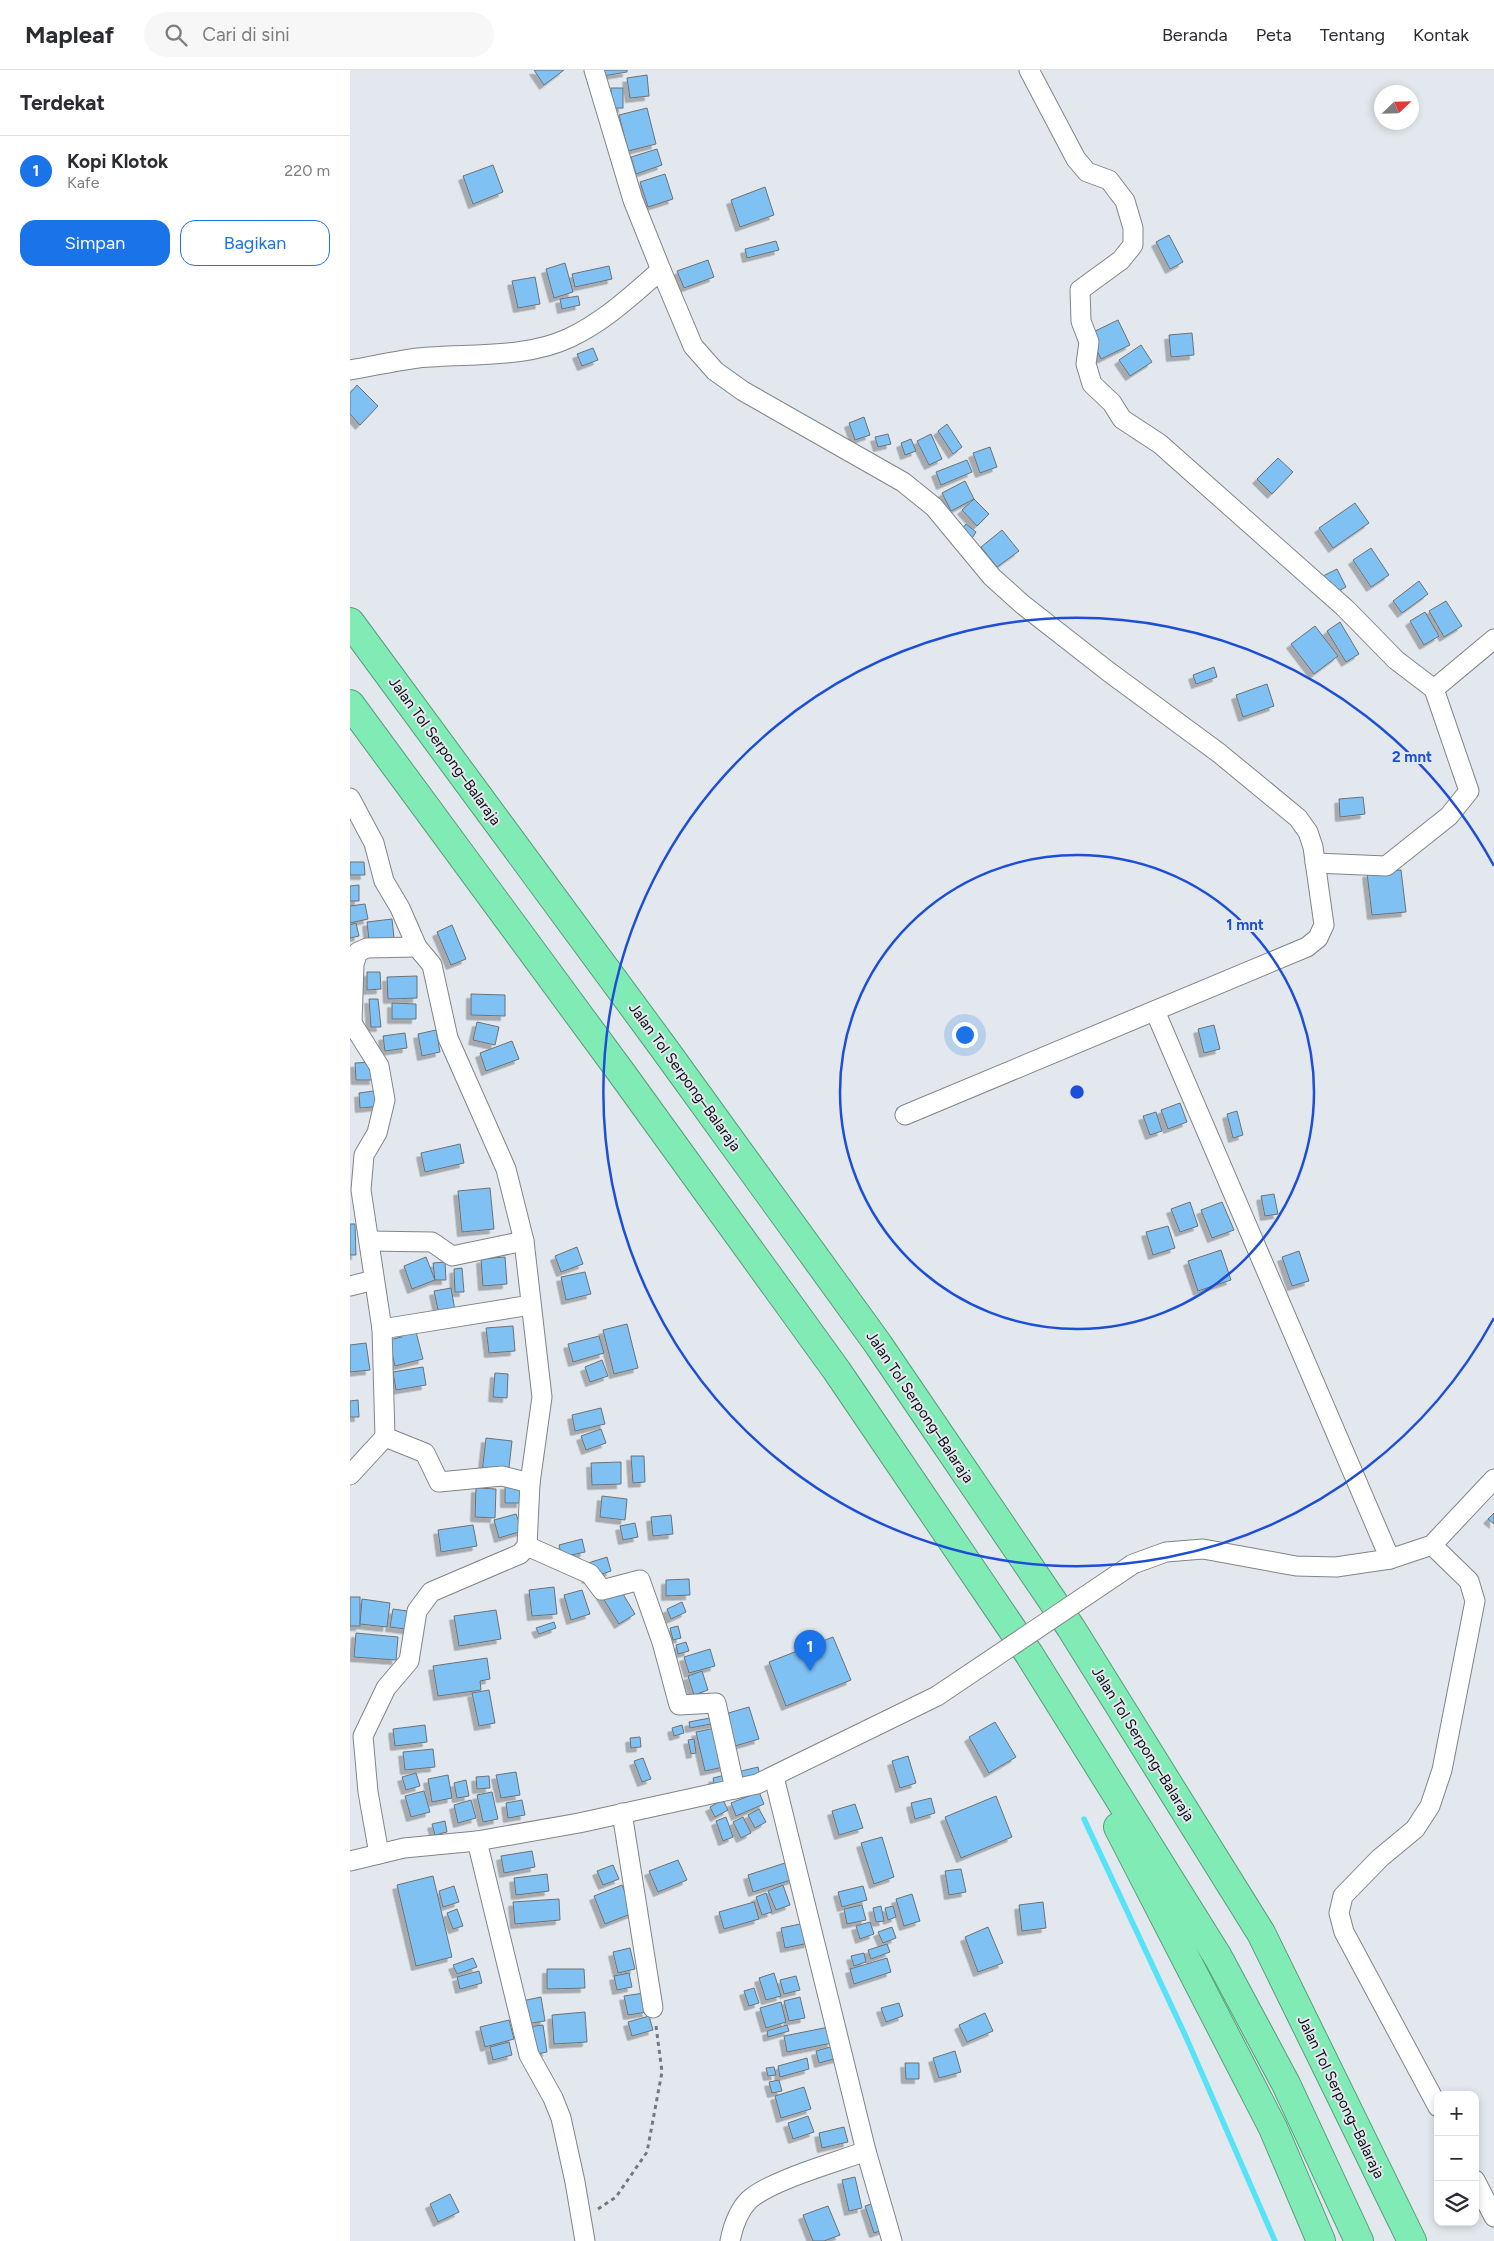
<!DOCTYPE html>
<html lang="id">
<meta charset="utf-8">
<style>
body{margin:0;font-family:Figtree,sans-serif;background:#f7f7f7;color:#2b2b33}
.controls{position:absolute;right:15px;bottom:15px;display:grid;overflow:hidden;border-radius:10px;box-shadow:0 2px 8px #0003}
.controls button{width:45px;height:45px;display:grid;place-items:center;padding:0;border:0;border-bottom:1px solid #e1e1e2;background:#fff;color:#2b2b33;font:25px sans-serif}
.compass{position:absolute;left:1024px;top:15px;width:45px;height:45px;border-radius:50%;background:#fff;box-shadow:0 2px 8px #0003;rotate:67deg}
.you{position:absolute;left:614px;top:964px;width:18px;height:18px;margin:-12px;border:4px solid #fff;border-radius:50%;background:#1a73e8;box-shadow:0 0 0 8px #1a73e833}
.badge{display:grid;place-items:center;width:32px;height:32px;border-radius:50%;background:#1a73e8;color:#fff;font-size:16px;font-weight:700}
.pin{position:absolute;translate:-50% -41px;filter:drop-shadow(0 1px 2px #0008)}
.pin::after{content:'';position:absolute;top:26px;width:18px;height:15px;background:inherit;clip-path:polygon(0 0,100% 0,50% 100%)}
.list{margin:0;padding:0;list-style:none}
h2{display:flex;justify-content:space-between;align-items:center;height:65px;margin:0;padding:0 20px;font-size:21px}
h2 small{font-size:16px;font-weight:400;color:#7c7c81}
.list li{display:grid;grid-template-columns:32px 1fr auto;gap:15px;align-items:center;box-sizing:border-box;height:70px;padding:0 20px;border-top:1px solid #e1e1e2}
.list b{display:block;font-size:19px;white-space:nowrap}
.list p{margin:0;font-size:16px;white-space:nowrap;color:#7c7c81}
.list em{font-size:16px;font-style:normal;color:#7c7c81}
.actions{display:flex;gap:10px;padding:15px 20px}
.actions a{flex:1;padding:11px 0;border:1px solid #1a73e8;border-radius:15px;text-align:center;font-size:18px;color:#1a73e8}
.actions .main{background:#1a73e8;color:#fff}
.icon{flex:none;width:28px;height:28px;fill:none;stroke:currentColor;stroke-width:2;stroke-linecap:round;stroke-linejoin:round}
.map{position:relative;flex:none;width:1144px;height:2171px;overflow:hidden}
header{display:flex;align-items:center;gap:30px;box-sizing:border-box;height:70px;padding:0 25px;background:#fff;border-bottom:1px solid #e1e1e2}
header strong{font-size:24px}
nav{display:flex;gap:28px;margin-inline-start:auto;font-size:18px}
.search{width:350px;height:45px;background:#f7f7f7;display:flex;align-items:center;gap:12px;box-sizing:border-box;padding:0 18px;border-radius:28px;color:#7c7c81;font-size:19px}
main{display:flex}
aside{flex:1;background:#fff}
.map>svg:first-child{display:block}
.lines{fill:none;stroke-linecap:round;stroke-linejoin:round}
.stream{stroke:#56e2f7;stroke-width:5.5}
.building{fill:#7fc1f3;stroke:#6d7276;filter:url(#shadow)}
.minor-casing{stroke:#808589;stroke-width:21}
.highway-casing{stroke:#579d7b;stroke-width:30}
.path{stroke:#767a7d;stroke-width:3;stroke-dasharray:4 4;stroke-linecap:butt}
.minor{stroke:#fff;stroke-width:19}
.highway{stroke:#81ebb5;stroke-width:28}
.minor-bridge-casing{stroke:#808589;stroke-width:21;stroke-linecap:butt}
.minor-bridge{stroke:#fff;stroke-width:19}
.ring{fill:none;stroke:#1d4ed8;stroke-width:2.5}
.labels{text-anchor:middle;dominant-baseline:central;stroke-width:4;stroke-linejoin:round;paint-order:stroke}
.street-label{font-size:15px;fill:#0a0c0e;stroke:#e2e8ed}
.centre{fill:#1d4ed8;stroke:#e2e8ed;stroke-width:2.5}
.ring-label{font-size:15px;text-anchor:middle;font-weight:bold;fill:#1d4ed8;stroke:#e2e8ed;stroke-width:4;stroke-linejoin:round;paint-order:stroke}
</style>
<header>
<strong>Mapleaf</strong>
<div class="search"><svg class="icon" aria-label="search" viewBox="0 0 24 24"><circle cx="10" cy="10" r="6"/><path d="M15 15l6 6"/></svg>Cari di sini</div>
<nav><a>Beranda</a><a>Peta</a><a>Tentang</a><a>Kontak</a></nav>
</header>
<main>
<aside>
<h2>Terdekat<small></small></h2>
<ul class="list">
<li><span class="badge">1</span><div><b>Kopi Klotok</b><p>Kafe</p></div><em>220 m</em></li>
</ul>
<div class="actions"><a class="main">Simpan</a><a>Bagikan</a></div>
</aside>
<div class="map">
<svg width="1144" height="2171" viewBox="0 0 1144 2171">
<defs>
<filter id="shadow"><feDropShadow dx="-4.5" dy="4.5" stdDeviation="0" flood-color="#0004"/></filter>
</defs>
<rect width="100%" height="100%" fill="#e2e8ed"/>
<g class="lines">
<polyline class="stream" points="734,1749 836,1967 925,2171"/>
</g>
<g class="building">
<polygon points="184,0 214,0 194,15"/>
<polygon points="252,0 277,0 277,2 253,6"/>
<polygon points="297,5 299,26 280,28 277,8"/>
<rect x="261" y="18" width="12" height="20"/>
<polygon points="297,38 306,74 278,81 269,45"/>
<polygon points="307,79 312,95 286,104 281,87"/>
<polygon points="143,95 153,122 123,134 113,106"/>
<polygon points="315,104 323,129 298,137 290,112"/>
<polygon points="415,117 424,145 390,157 381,130"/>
<polygon points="819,165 833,192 820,199 806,172"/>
<polygon points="426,171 429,180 397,188 395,179"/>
<polygon points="358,190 364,207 334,218 327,201"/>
<polygon points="215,193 223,222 204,228 196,199"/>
<polygon points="259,196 262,209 225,217 222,204"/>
<polygon points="185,207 190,234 168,238 162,211"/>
<polygon points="228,226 230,235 212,239 210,229"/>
<polygon points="768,250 780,275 751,289 739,264"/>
<polygon points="842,263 844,285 821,287 819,265"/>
<polygon points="791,275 802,292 780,306 769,290"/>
<polygon points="243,278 248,290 232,296 227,284"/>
<polygon points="7,315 28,336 10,355 0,344 0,323"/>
<polygon points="514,347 520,365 505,370 499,353"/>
<polygon points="597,354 612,377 603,384 588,361"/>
<polygon points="538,364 541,374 528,377 525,367"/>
<polygon points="581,364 592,389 579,395 567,371"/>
<polygon points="561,369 566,381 555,385 551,373"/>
<polygon points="640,377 647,397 630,403 623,383"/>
<polygon points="928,388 943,402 922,424 907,409"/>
<polygon points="617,390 622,402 591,415 586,402"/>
<polygon points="615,411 624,429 601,441 592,423"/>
<polygon points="624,429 639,444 627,456 612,440"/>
<polygon points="1005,433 1019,453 983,478 969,458"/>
<polygon points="616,454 626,462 621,470 610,462"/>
<polygon points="652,460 669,481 647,497 631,477"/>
<polygon points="1021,478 1039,505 1021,517 1003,490"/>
<polygon points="987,499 996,517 983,524 973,506"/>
<polygon points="1069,511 1078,524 1052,543 1043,531"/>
<polygon points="1096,531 1112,556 1094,567 1079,541"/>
<polygon points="1075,542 1089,566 1074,575 1060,551"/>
<polygon points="990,552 1009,584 996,592 977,561"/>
<polygon points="965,556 988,586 964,604 941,574"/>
<polygon points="864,597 867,607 846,614 843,605"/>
<polygon points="917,614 924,636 893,647 886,625"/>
<polygon points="1013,727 1015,744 990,747 989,729"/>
<polygon points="0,792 14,792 15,805 0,805"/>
<polygon points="1051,800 1056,842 1022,845 1017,803"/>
<polygon points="9,815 9,831 0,831 0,816"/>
<polygon points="15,834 18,849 0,853 0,836"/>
<polygon points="42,849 44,868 19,870 17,852"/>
<polygon points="6,853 9,866 0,868 0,855"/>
<polygon points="102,855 116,889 101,895 87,862"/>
<polygon points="17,902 30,902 31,919 17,920"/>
<polygon points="67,906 67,928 38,929 37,907"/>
<polygon points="121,924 155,925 155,946 121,945"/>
<polygon points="19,929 28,929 31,957 21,957"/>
<polygon points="42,933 66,934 66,949 42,949"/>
<polygon points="127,952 149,957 145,975 123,970"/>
<polygon points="864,955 870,979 854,983 848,959"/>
<polygon points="86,960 90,982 72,986 68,964"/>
<polygon points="55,963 57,978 35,981 33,966"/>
<polygon points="162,971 169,989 136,1001 130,983"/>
<polygon points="23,992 24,1010 6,1010 5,993"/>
<polygon points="31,1020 33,1036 10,1038 9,1023"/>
<polygon points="830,1033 837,1052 818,1059 811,1040"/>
<polygon points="887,1041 893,1065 883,1068 877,1044"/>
<polygon points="806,1042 812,1061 800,1065 793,1046"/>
<polygon points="110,1074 114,1093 75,1102 71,1083"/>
<polygon points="140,1118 144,1159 112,1162 108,1121"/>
<polygon points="924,1124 928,1144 915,1146 911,1126"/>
<polygon points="840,1132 848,1156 830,1162 821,1139"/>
<polygon points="872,1132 884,1160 862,1168 851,1140"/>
<polygon points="0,1154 5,1154 6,1185 0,1185"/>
<polygon points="818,1156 825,1178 803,1185 796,1162"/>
<polygon points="227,1177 233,1194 211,1202 205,1186"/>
<polygon points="871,1180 881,1210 848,1221 838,1191"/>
<polygon points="949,1181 959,1211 942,1216 932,1187"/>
<polygon points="76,1187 85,1210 62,1219 54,1196"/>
<polygon points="155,1187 157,1214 133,1216 131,1189"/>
<polygon points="95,1192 96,1210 85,1210 83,1193"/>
<polygon points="112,1198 114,1222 105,1222 104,1199"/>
<polygon points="235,1202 241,1224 216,1230 211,1207"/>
<polygon points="101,1218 106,1246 90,1249 84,1221"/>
<polygon points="277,1254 288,1298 264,1304 253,1260"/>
<polygon points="163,1256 165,1281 139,1283 136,1258"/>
<polygon points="65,1258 73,1289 45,1296 39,1270 52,1267 50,1261"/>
<polygon points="249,1266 254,1283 223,1292 218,1274"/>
<polygon points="16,1273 20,1300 0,1302 0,1275"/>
<polygon points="252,1290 258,1306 240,1312 235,1297"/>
<polygon points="73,1297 76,1315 46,1320 43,1302"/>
<polygon points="145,1303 158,1304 157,1328 143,1327"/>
<polygon points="8,1330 9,1347 0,1347 0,1331"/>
<polygon points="251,1338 255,1354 225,1361 222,1345"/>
<polygon points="251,1359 256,1373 236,1380 231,1366"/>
<polygon points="136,1368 162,1371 158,1406 132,1403"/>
<polygon points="281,1386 294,1386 295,1412 283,1413"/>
<polygon points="271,1392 271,1414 242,1415 241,1393"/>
<polygon points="155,1415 171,1416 171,1433 155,1433"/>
<polygon points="126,1418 146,1419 145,1448 125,1447"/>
<polygon points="252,1426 277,1429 275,1450 250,1447"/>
<polygon points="1144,1443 1144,1454 1138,1449"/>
<polygon points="166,1444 172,1461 149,1468 144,1450"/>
<polygon points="321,1445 323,1464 303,1466 301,1447"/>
<polygon points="285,1453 288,1467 273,1470 270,1456"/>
<polygon points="123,1455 127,1476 91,1482 88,1460"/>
<polygon points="232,1469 235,1482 212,1487 209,1475"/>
<polygon points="257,1487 261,1501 237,1509 232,1495"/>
<polygon points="339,1509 340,1525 316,1526 316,1510"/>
<polygon points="267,1514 285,1544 269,1554 251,1525"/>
<polygon points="204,1517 207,1544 182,1546 179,1520"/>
<polygon points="232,1520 240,1544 221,1550 214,1525"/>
<rect x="0" y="1527" width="10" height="29"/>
<polygon points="12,1529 40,1533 37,1557 10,1554"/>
<polygon points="332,1532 336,1542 321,1549 317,1539"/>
<polygon points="43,1539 65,1542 63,1560 40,1557"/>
<polygon points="146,1540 151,1569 109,1576 104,1546"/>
<polygon points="204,1552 206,1558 189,1564 186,1558"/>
<polygon points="328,1556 331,1568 323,1570 320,1558"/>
<polygon points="6,1563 48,1567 46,1590 4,1587"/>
<polygon points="483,1567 501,1610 436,1636 419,1592"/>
<polygon points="336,1572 339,1581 328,1584 326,1575"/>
<polygon points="360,1579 365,1596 339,1603 334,1587"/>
<polygon points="137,1588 140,1609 130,1611 131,1620 88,1626 83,1596"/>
<polygon points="352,1601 358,1620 344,1625 338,1606"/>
<polygon points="139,1620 145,1653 129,1656 122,1623"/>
<polygon points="399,1637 409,1669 385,1676 375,1644"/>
<polygon points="370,1646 371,1652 340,1658 339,1652"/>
<polygon points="645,1652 666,1687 639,1703 619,1667"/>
<polygon points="75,1655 77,1672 45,1676 43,1659"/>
<polygon points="332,1655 334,1663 324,1666 322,1658"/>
<polygon points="370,1657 378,1696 355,1701 346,1662"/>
<polygon points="290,1667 291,1677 281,1678 280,1668"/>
<polygon points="344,1669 346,1683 341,1684 338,1670"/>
<polygon points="83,1679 85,1697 55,1700 53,1682"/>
<polygon points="558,1686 566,1713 550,1718 542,1691"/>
<polygon points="293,1688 301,1709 292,1712 284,1691"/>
<polygon points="408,1697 411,1710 366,1721 363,1708"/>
<polygon points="166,1702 170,1725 151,1728 146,1705"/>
<polygon points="66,1703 70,1716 56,1720 52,1707"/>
<polygon points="98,1705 102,1728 82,1732 78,1709"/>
<polygon points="139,1706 140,1718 127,1719 126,1707"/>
<polygon points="116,1710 119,1726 107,1728 104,1713"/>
<polygon points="74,1721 80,1742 61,1747 55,1726"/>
<polygon points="142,1722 148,1749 133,1752 127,1725"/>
<polygon points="409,1722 414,1734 386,1746 381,1733"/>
<polygon points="646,1726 662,1767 611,1788 595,1747"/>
<polygon points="581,1728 585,1743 565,1749 561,1733"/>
<polygon points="121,1730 126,1748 108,1753 104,1735"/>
<polygon points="172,1730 175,1745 158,1748 156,1733"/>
<polygon points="373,1730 378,1740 365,1747 360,1737"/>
<polygon points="505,1734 513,1758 489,1765 482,1741"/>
<polygon points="409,1739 416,1752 405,1758 398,1745"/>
<polygon points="376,1747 383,1767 373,1771 366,1751"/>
<polygon points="393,1747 401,1763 391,1768 383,1752"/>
<polygon points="95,1751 97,1762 85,1765 82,1754"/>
<polygon points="532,1767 544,1807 524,1814 511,1773"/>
<polygon points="182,1781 185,1797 154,1803 151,1786"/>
<polygon points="328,1790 337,1810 308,1822 299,1801"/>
<polygon points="438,1792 444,1809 403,1822 398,1805"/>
<polygon points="263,1795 269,1809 253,1815 247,1801"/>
<polygon points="611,1799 616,1822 599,1825 595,1801"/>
<polygon points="197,1804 199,1821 166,1825 164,1808"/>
<polygon points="83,1806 102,1887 66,1896 47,1815"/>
<polygon points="272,1815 283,1843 255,1854 244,1826"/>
<polygon points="433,1815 440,1835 426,1840 418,1821"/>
<polygon points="104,1816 109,1832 93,1837 89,1821"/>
<polygon points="513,1816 517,1830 492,1837 488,1822"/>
<polygon points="416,1823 422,1842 412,1845 406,1827"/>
<polygon points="562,1824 570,1851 554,1856 546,1829"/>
<polygon points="209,1829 210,1850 165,1854 163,1832"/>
<polygon points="404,1832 409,1849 374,1859 369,1842"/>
<polygon points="693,1832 696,1858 672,1861 669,1835"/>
<polygon points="512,1835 516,1850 497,1854 494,1839"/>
<polygon points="531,1836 534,1851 526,1852 523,1838"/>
<polygon points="543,1836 546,1847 538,1850 535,1838"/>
<polygon points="107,1839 113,1856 103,1859 97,1843"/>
<polygon points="520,1852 524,1864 510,1869 506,1856"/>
<polygon points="455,1853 459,1873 435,1878 431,1858"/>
<polygon points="542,1857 546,1868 533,1873 528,1862"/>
<polygon points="638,1857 653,1893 628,1902 615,1867"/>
<polygon points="537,1874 540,1882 521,1889 518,1880"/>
<polygon points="280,1878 285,1899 268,1903 263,1882"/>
<polygon points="514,1883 516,1892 504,1896 501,1886"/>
<polygon points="123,1888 127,1897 107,1904 103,1895"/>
<polygon points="537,1888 541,1902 504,1914 500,1899"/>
<polygon points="197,1899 234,1899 235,1918 197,1919"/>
<polygon points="129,1901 132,1913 110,1919 107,1907"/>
<polygon points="279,1903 282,1917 267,1920 264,1906"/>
<polygon points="424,1903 431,1926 416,1930 409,1908"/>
<polygon points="446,1906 450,1920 434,1924 430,1910"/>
<polygon points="404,1918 409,1933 399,1936 394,1921"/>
<polygon points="294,1923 297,1942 278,1945 274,1926"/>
<polygon points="191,1927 195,1951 176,1954 172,1931"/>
<polygon points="450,1927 455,1948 439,1951 434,1931"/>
<polygon points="431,1932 436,1952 416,1958 410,1938"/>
<polygon points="549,1933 553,1946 536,1952 531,1938"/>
<polygon points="235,1942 237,1972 204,1974 202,1945"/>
<polygon points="635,1943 643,1961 617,1972 609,1955"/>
<polygon points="299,1946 303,1960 282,1966 278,1952"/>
<polygon points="159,1950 164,1969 135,1977 130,1957"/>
<polygon points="193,1955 197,1982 182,1985 178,1957"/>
<polygon points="437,1955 439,1961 418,1967 417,1961"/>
<polygon points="479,1957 482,1973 437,1982 434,1966"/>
<polygon points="159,1972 162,1985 143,1990 140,1977"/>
<polygon points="484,1976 488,1988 469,1993 466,1981"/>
<polygon points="605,1981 611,2002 589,2008 583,1988"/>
<polygon points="457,1988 459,1999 430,2007 428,1996"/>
<polygon points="555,1993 569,1993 569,2009 556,2009"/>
<polygon points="424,1997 426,2005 418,2006 416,1998"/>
<polygon points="429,2010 432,2021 422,2023 419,2012"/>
<polygon points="454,2017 461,2039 431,2048 425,2026"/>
<polygon points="458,2046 464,2062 443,2069 438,2053"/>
<polygon points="494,2057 498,2072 472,2078 469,2063"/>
<polygon points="505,2107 512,2138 499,2141 492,2110"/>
<polygon points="100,2124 109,2142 88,2152 80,2134"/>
<polygon points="527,2132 536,2159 524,2163 515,2136"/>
<polygon points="478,2136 490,2165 474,2171 463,2171 453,2145"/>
</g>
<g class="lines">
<g class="minor-casing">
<g id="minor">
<polyline points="679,0 726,89 737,102 759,110 775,131 783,158 783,175 771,190 730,220 731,251 739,272 736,294 742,314 762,333 772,349 810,374 995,538 1046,590 1084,619 1119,721 1099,746 1036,796 965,793"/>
<polyline points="311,200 343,276 365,301 393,321 553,412 584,437 642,507 672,534 759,602 869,683 948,748 958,762 963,777 974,855 968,868 957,877 555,1045"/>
<path d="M0,300C23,296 45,291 68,288C116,283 175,289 219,268C254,252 282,225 311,200L283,130L244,0"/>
<polyline points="1084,619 1144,569"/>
<polyline points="0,728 24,773 34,811 50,838 67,877 82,895 98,968 156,1099 174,1171 192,1327 180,1413 177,1476 170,1484 81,1522 67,1541 59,1591 36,1618 13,1666 18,1722 29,1784"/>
<polyline points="805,941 1040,1489"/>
<polyline points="2,953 29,996 35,1030 27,1063 14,1085 11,1120 32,1259 35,1367 75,1383 89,1412 152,1406 180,1413"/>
<polyline points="0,957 2,953 4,894 8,882 17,878 67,877"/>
<polyline points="19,1171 82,1172 102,1186 174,1171"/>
<polyline points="0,1216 24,1210"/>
<polyline points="32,1259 181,1235"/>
<polyline points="0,1405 35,1367"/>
<polyline points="1082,1475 1119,1511 1125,1531 1092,1700 1080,1736 1065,1759 1030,1788 993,1826 989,1843 994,1862 1088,2037"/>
<polyline points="177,1476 240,1504 252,1520 290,1510 312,1572 329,1635 366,1633 385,1719"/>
<polyline points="783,1494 816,1482 853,1479 946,1496 986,1497 1040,1489 1082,1475 1144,1409"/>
<polyline points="424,1707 516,2081 542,2171"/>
<polyline points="272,1743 303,1938"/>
<polyline points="127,1771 179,1985 203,2028 211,2048 225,2112 235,2171"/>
<polyline points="0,1791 54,1778 127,1771 229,1753 407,1714 587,1626"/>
<polyline points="1125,2110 1144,2147"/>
<path d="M380,2171C383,2156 388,2141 399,2130C421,2110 487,2092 516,2081"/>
</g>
</g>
<g class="highway-casing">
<g id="highway">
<polyline points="0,552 313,977 528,1274 721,1558 911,1863 1062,2171"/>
<polyline points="0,634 273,1005 487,1301 679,1584 868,1887 936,2014 1009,2171"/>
<polyline points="768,1757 923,2058 971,2171"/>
</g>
</g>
<polyline class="path" points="248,2139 266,2127 297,2082 312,2002 306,1956"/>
<use href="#minor" class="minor"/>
<use href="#highway" class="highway"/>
<g class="minor-bridge-casing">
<polyline id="minor-bridge" points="587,1626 783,1494"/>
</g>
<use href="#minor-bridge" class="minor-bridge"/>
</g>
<g class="ring">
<circle cx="727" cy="1022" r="237"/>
<path d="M1144 1248A474 474 0 1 1 1144 796"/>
</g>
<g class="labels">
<g class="street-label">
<text transform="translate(95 681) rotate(54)">Jalan Tol Serpong–Balaraja</text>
<text transform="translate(335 1007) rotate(54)">Jalan Tol Serpong–Balaraja</text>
<text transform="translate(570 1337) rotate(56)">Jalan Tol Serpong–Balaraja</text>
<text transform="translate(793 1674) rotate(58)">Jalan Tol Serpong–Balaraja</text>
<text transform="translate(991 2027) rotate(64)">Jalan Tol Serpong–Balaraja</text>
</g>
</g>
<circle cx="727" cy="1022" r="8" class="centre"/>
<g class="ring-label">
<text x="1062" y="692">2 mnt</text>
<text x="895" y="860">1 mnt</text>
</g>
</svg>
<div class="controls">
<button>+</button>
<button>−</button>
<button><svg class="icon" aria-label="layers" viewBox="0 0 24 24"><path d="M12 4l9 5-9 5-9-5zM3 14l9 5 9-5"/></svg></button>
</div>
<svg class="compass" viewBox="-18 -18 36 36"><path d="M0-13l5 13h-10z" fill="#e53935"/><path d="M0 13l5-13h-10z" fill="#7c7c81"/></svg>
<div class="you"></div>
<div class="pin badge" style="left:460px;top:1601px">1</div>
</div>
</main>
